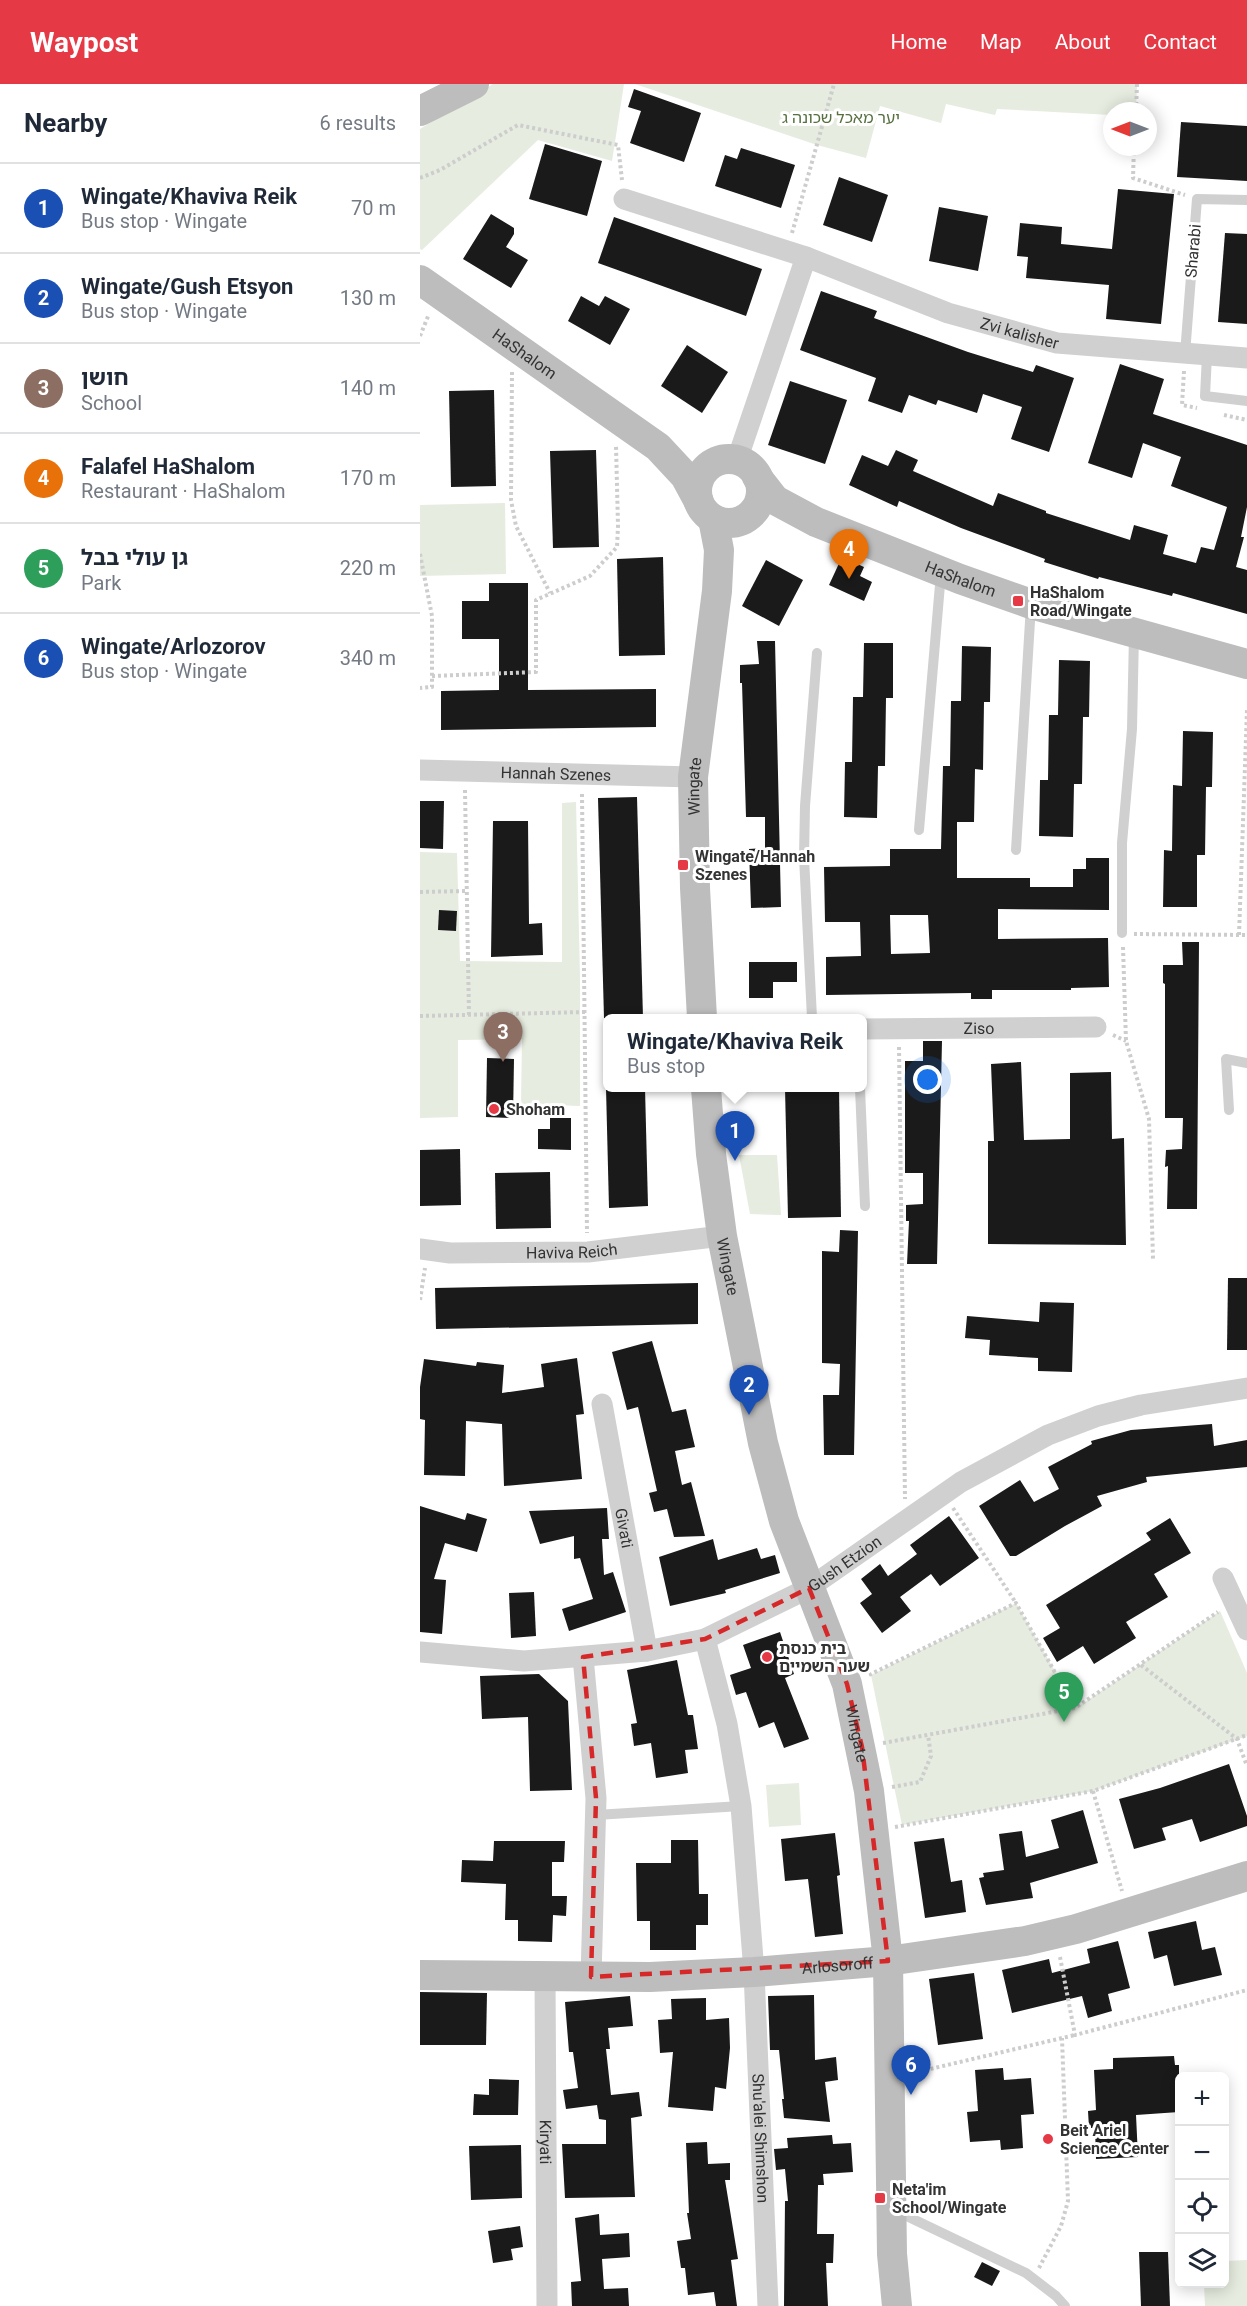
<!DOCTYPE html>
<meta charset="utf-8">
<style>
body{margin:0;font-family:Roboto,"Noto Sans Hebrew",sans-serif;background:#f2f2f3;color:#1f2937}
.controls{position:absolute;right:18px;bottom:18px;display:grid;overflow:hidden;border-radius:9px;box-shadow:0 3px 15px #0003}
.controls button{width:54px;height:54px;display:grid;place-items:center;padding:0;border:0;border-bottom:2px solid #e0e1e3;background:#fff;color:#1f2937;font:30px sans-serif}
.compass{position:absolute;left:683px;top:18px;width:54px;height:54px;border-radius:50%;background:#fff;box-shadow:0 3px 15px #0003;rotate:270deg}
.you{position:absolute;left:508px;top:996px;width:21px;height:21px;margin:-15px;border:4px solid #fff;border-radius:50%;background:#1a73e8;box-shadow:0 0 0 9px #1a73e833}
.badge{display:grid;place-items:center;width:39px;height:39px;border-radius:50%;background:#e63946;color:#fff;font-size:20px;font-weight:700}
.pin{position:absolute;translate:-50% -50px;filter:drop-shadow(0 2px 3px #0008)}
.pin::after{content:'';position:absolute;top:32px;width:21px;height:18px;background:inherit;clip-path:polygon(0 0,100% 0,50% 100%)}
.popup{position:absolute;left:183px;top:930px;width:264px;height:78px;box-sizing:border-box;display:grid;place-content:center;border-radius:9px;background:#fff;filter:drop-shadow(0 2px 4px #0005);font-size:20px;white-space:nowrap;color:#747a83}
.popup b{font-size:22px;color:#1f2937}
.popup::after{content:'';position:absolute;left:50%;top:100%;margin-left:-12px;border:12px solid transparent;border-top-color:#fff}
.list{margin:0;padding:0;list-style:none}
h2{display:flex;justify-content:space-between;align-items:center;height:78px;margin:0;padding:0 24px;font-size:26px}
h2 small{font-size:20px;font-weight:400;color:#747a83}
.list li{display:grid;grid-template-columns:39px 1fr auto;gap:18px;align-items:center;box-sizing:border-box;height:90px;padding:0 24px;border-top:2px solid #e0e1e3}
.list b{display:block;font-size:22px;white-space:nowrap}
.list p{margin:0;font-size:20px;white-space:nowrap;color:#747a83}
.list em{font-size:20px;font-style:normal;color:#747a83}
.icon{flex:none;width:33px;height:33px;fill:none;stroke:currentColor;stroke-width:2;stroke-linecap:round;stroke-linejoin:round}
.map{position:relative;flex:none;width:827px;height:2222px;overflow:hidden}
header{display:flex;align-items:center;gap:36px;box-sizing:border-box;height:84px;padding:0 30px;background:#e63946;color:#fff}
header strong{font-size:28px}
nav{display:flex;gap:33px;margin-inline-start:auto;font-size:21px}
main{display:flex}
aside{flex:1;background:#fff}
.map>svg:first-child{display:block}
.green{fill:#e6ecdf}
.building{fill:#1a1a1a;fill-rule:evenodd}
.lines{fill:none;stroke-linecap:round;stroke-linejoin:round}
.path{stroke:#cdcdcd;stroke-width:4;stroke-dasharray:3 3;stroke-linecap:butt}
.lane{stroke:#d0d0d0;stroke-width:10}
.street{stroke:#d0d0d0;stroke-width:21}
.secondary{stroke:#bdbdbd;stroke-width:30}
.marked{fill:none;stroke:#d62828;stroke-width:4.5;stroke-dasharray:12 8;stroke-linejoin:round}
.poi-dot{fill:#e63946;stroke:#fff;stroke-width:2}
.labels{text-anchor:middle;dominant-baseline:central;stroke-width:6;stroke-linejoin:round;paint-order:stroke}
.park-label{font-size:16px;fill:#56703f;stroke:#fff}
.street-label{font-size:16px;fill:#333;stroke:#fff}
.poi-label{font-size:16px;font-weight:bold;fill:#333;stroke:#fff;text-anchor:start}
</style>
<header>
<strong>Waypost</strong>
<nav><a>Home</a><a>Map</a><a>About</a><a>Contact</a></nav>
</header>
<main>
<aside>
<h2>Nearby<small>6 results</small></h2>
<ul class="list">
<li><span class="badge" style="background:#1a4fb4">1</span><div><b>Wingate/Khaviva Reik</b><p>Bus stop · Wingate</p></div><em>70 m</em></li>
<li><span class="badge" style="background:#1a4fb4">2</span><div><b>Wingate/Gush Etsyon</b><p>Bus stop · Wingate</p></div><em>130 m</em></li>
<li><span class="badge" style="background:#8d6e63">3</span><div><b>חושן</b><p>School</p></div><em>140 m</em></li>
<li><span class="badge" style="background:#e8710a">4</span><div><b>Falafel HaShalom</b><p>Restaurant · HaShalom</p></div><em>170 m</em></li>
<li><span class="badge" style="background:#2e9e5b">5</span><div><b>גן עולי בבל</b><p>Park</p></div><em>220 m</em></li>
<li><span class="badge" style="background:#1a4fb4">6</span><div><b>Wingate/Arlozorov</b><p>Bus stop · Wingate</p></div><em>340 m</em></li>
</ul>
</aside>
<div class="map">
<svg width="827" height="2222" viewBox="0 0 827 2222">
<rect width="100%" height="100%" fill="#fff"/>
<g class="green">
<polygon points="73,0 204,0 192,77 118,56 2,166 0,165 0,45"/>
<polygon points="215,0 717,0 716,27 692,27 692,31 577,25 575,31 526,20 521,39 460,22 446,74 397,61"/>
<polygon points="85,419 86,490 0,492 0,421"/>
<polygon points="156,718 160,894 160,1022 101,1020 102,955 38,956 38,1033 0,1034 0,768 37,769 40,877 142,878 142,719"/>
<polygon points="319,1071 357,1071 361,1131 330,1130"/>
<polygon points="596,1519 656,1624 800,1527 827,1589 827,1652 673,1707 482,1741 451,1591"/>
<polygon points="379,1699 381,1741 349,1743 346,1701"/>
<polygon points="827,2176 827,2222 785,2222 784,2200 804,2200 805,2177"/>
</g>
<g class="building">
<polygon points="214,5 281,29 264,78 210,59 221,27 208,23"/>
<polygon points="761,38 827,42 827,97 757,93"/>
<polygon points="125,60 182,77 167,132 109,115"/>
<polygon points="321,64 375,81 361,124 295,102 305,71 317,75"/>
<polygon points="419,93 468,111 452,158 403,141"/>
<polygon points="698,105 754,110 741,240 686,235 689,201 606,194 608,173 597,172 600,139 642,143 641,160 692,165"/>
<polygon points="519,123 568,132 558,187 509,177"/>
<polygon points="71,130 94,144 94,150 86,163 108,176 91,204 43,175"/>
<polygon points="194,133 342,185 326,232 178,179"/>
<polygon points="805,149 827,150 827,240 798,238"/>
<polygon points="401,207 457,227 454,234 548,268 613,288 616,281 654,294 629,368 591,355 602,323 563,310 557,329 518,316 516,321 489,311 482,329 448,317 456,294 380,266"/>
<polygon points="161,212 179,222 185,212 210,225 190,261 148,237"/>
<polygon points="267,261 308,288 282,329 241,302"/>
<polygon points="700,280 744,295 733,330 827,361 827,423 821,453 824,453 816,483 827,486 827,530 753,509 752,512 679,493 678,495 624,478 625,475 541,444 479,417 477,423 429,401 442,371 468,382 476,366 498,376 493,387 573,422 578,409 626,427 626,429 710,456 714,441 748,451 743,470 776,479 781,463 794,466 807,423 751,402 761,373 723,359 712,394 668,379"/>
<polygon points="370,297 427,316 405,380 348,361"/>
<polygon points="74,306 76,402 31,403 29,307"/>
<polygon points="176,366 179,463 133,464 130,367"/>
<polygon points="243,473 245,571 199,572 197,475"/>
<polygon points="422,473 444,483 440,492 452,498 444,517 409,501"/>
<polygon points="346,476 383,496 359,542 322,522"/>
<polygon points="69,499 108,499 108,606 236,605 236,643 21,646 21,607 79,606 79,555 42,555 42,517 69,517"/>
<polygon points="337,557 355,557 361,823 331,824 329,765 345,764 345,733 326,733 322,599 320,599 320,581 339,580"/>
<polygon points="444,559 473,559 473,614 466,614 465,682 458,682 457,734 424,733 425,678 432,678 433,613 443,613"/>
<path d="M542,562L571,563L570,618H564L563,686L555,685L554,738H537V794H610V803H653V785H666V774H689V826L578,825V855L688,854L689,903L651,904V906H572V915H551V909L406,911V873L441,872L440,838H405L404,783L470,782V765H521L523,682H530L531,617H541ZM470,831H508L510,869L471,870Z"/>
<polygon points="639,576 670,577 669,633 663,633 662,700 654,700 653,753 619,752 620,696 628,696 629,631 638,631"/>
<polygon points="763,647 793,648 792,703 786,703 785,771 777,771 777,823 743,823 744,766 752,767 753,701 762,702"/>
<polygon points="217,713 223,934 184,934 178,714"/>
<polygon points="0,717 24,717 23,765 0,764"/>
<polygon points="73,737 108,737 109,840 122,839 123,871 71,873"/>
<polygon points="19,826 37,827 36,847 18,846"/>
<polygon points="762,858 779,858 777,1125 747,1125 748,1082 745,1083 746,1066 762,1065 763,1034 745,1034 745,900 743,899 743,881 763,881"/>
<polygon points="329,878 377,878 377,898 353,898 353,914 329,914"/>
<polygon points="503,957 522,957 517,1180 487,1180 489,1137 486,1137 486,1121 503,1120 503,1089 485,1089 485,977 503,977"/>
<polygon points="67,974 94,975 93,1034 66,1033"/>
<polygon points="601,978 604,1056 650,1055 650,989 691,988 692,1055 704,1054 706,1161 568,1160 568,1057 574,1057 571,980"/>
<polygon points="186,1004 225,1004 228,1122 189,1124"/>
<polygon points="365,1004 419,1004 421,1133 368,1134"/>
<polygon points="130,1034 151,1034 151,1066 118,1065 118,1045 130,1045"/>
<polygon points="40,1065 41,1121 0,1122 0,1066"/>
<polygon points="130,1088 131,1144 76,1145 75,1089"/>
<polygon points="420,1146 438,1147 434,1371 404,1371 403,1311 419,1311 420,1280 402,1279 402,1167 419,1168"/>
<polygon points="808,1194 827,1194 827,1266 807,1266"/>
<polygon points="278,1199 278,1240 16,1245 15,1204"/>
<polygon points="620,1218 654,1219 652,1288 618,1287 618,1274 569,1271 570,1256 545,1254 547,1232 619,1238"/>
<polygon points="232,1257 252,1328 266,1325 275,1363 255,1367 262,1401 271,1398 285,1452 254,1453 247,1425 234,1428 229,1409 237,1407 218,1323 207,1326 192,1268"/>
<polygon points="157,1274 164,1330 156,1331 162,1395 84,1402 82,1340 46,1337 45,1392 4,1391 5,1336 0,1335 0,1303 4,1275 56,1282 57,1278 84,1281 82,1309 124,1303 121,1280"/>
<polygon points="792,1340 794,1362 827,1356 827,1383 726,1393 727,1398 677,1412 682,1422 645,1442 596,1472 590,1472 559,1422 600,1396 614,1418 639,1405 628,1383 672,1360 671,1357 711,1346"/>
<polygon points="0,1422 45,1436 47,1429 67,1435 57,1468 25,1459 14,1495 26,1496 22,1550 0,1548"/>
<polygon points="187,1424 189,1455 182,1455 184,1491 193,1488 206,1528 149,1547 142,1525 173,1515 160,1474 154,1475 154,1452 120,1460 109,1427"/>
<polygon points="529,1432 559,1474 520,1502 511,1490 480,1513 491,1527 462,1549 440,1519 452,1510 441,1495 460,1480 468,1492 497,1470 490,1461"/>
<polygon points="750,1434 771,1469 734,1490 748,1513 706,1538 716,1554 674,1580 663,1562 637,1578 623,1554 640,1544 626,1521 731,1456 726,1449"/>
<polygon points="293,1455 298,1476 337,1464 341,1475 355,1471 360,1489 305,1506 306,1509 250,1522 239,1473"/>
<polygon points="114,1508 116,1552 91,1554 89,1509"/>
<polygon points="360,1548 374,1590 365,1594 389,1655 364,1664 354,1638 339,1644 326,1608 316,1611 310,1591 331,1584 323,1561"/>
<polygon points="257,1576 268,1631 273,1631 278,1665 265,1666 268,1689 236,1694 231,1659 214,1662 211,1640 217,1639 207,1586"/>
<polygon points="119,1590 148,1617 152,1706 110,1707 108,1633 62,1635 60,1592"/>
<polygon points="809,1680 827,1732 827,1742 780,1758 772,1735 742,1744 746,1756 714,1765 699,1715 740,1704"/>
<polygon points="663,1726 678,1779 610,1799 613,1814 566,1821 559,1794 564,1793 563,1789 584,1786 579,1750 602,1747 606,1773 639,1764 631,1736"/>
<polygon points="415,1749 420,1791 417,1792 423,1850 395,1853 388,1795 365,1797 361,1755"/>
<polygon points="524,1754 531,1798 542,1796 546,1828 505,1834 494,1758"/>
<polygon points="251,1756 278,1756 279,1810 288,1810 288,1841 276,1841 276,1866 230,1866 230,1837 217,1837 216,1779 251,1779"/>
<polygon points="74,1757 145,1757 144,1778 132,1778 132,1812 147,1812 146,1832 133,1831 132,1858 98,1857 98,1836 85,1836 86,1800 41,1798 42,1776 73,1777"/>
<polygon points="776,1837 782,1866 795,1863 802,1891 754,1902 747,1871 734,1875 728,1848"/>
<polygon points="698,1857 710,1904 688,1910 692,1927 668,1934 662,1912 592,1929 582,1886 629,1875 632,1889 670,1879 667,1865"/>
<polygon points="554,1889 563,1955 518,1961 509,1895"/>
<polygon points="0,1908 67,1909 66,1961 0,1961"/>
<polygon points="394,1911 395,1976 416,1973 418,1996 405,1998 410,2038 364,2034 362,2015 364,2015 359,1966 350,1966 348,1912"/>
<polygon points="210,1912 213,1942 188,1944 190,1965 186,1965 191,2011 219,2008 222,2032 211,2034 215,2113 145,2114 142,2060 186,2060 186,2036 179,2035 177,2021 146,2025 143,2006 158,2004 153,1968 149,1968 145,1918"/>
<polygon points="286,1914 286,1936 309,1934 310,1964 306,2005 295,2003 293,2027 248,2023 253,1968 240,1969 238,1936 252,1935 251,1915"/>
<polygon points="754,1972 755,1981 759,1981 759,2028 716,2031 718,2073 676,2075 675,2044 669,2044 668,2027 676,2026 674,1986 693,1985 693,1974"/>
<polygon points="583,1984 584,1996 611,1994 614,2030 601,2031 603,2064 581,2066 580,2056 550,2058 547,2028 558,2027 555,1986"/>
<polygon points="69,1995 99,1996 98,2031 53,2031 54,2010 69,2011"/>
<polygon points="412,2051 413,2060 431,2059 433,2088 403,2090 404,2101 398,2101 397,2150 414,2150 413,2179 406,2179 408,2222 364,2222 365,2117 368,2117 365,2085 356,2086 354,2065 368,2064 367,2054"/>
<polygon points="287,2058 288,2080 310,2079 310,2096 305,2096 318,2175 311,2176 317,2222 296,2222 294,2208 268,2211 265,2184 261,2184 257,2157 271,2155 267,2129 269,2129 266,2059"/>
<polygon points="101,2061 102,2114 51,2116 49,2062"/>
<polygon points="179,2130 180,2151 209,2149 210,2173 182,2175 184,2205 208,2204 209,2222 152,2222 151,2198 161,2197 155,2134"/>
<polygon points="100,2142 103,2163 91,2165 93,2176 73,2179 68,2147"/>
<polygon points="719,2168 748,2168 750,2222 721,2222"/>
<polygon points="562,2178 580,2187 572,2202 554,2193"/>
</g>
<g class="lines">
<g class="path">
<polyline points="716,27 717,0"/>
<polyline points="714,63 713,94 765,111"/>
<polyline points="0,94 20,86 98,41 198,61 202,96"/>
<polyline points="372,149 414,0"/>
<polyline points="0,252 9,230"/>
<polyline points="764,287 762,321 777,324"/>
<polyline points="92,288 91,416 96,442 130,509"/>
<polyline points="804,331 827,336"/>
<polyline points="0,470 12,532 12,603 0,604"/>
<polyline points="12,592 116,588 116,516 170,492 197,463 198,442 196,361"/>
<polyline points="45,706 49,931"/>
<polyline points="162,710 167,1149"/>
<polyline points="0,808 47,807"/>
<polyline points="714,850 827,851"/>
<polyline points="819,851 827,626"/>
<polyline points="703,863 706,957 729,1035 733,1175"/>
<polyline points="0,932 165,928"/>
<polyline points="693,951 706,957"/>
<polyline points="479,963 485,1415"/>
<polyline points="0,1216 5,1184"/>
<polyline points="533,1424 596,1519"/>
<polyline points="721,1581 817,1655 827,1682"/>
<polyline points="449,1591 596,1519 655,1624"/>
<polyline points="463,1659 655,1624 798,1528"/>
<polyline points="472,1703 500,1698 511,1672 508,1651"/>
<polyline points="673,1707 702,1807"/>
<polyline points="475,1743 673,1707 827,1651"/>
<polyline points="640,1873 655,1951 827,1906"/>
<polyline points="493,1989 655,1951"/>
<polyline points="619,2184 641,2142 648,2117 642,1954"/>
</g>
<g class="lane">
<polyline points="765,270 777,115 827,116"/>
<polyline points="787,271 785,312 827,317"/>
<polyline points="499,746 521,489"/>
<polyline points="596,766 611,521"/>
<polyline points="702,849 702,759 712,645 714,550"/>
<polyline points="392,934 384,773 385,722 397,569"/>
<polyline points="440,1004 445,1122"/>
<polyline points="809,1026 806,975 827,979"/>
<polyline points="176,1731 321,1722"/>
<polyline points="474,2126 606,2189 636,2212 645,2222"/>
</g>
<g class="street">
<path id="s1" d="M204,115L386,173L528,229L600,249L637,259L827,274"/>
<polyline points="317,376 386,173"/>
<path id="s2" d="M0,686L273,693"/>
<path id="s3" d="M442,945L676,943"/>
<path id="s4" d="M0,1165L30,1169L168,1168L302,1152"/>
<path id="s5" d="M182,1320L227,1567"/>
<polyline points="803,1494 827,1546"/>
<path id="s6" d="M285,1555L307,1640L321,1722L334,1888L348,2222"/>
<path id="s7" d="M0,1568L104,1577L227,1567L285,1555L389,1504L541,1398L628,1351L678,1332L721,1321L827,1304"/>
<polyline points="163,1573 176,1714 171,1893"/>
<path id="s8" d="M125,1893L127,2222"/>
</g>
<g class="secondary">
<polyline points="0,27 54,0"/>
<path id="s9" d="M0,196L238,363L265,392L279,418"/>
<circle cx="309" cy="407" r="32"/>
<path id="s10" d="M337,393L355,416L396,438L540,495L611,520L827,580"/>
<path id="s11" d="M282,934L275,804L273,693L297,507L299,466L293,435"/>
<path id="s12" d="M286,1004L291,1070L302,1152L343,1359L364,1437L427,1600L449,1707L468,1877L472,2170L477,2222"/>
<path id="s13" d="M0,1891L230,1893L334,1888L468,1877L605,1857L656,1845L827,1792"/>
</g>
</g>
<path class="marked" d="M389,1504L427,1600L442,1663L468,1877L171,1893L176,1714L163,1573L285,1555Z"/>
<g class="poi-dot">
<rect x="592" y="511" width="12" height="12" rx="3"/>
<rect x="257" y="775" width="12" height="12" rx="3"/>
<circle cx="74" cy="1025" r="6"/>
<circle cx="347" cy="1573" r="6"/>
<circle cx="628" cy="2055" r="6"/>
<rect x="454" y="2108" width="12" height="12" rx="3"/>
</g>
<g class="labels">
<g class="park-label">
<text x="421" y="33">יער מאכל שכונה ג</text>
</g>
<g class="street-label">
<text transform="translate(773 167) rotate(-85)">Sharabi</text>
<text stroke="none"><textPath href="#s1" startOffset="418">Zvi kalisher</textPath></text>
<text stroke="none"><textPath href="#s9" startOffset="128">HaShalom</textPath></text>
<text stroke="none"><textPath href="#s10" startOffset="231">HaShalom</textPath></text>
<text stroke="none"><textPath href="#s2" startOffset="136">Hannah Szenes</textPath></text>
<text stroke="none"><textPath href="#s11" startOffset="232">Wingate</textPath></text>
<text stroke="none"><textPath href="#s3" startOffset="117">Ziso</textPath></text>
<text stroke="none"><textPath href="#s4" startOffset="152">Haviva Reich</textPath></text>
<text stroke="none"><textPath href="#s12" startOffset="180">Wingate</textPath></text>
<text stroke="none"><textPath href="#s5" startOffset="126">Givati</textPath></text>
<text stroke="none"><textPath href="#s7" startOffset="446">Gush Etzion</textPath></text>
<text stroke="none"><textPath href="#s12" startOffset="666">Wingate</textPath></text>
<text stroke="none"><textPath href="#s13" startOffset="418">Arlosoroff</textPath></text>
<text stroke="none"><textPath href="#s6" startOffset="504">Shu'alei Shimshon</textPath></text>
<text stroke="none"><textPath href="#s8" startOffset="165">Kiryati</textPath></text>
</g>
<g class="poi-label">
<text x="610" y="508">HaShalom<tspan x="610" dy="18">Road/Wingate</tspan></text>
<text x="275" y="772">Wingate/Hannah<tspan x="275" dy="18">Szenes</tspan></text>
<text x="86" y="1025">Shoham</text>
<text x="359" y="1564">בית כנסת<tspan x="359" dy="18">שער השמיים</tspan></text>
<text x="640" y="2046">Beit Ariel<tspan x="640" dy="18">Science Center</tspan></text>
<text x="472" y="2105">Neta'im<tspan x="472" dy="18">School/Wingate</tspan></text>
</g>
</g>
</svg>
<div class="controls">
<button>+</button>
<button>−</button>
<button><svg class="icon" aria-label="locate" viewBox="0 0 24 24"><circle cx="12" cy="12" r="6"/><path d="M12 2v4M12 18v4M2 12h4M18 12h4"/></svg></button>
<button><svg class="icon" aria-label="layers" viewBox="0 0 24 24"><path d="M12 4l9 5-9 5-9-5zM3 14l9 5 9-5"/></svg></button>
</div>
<svg class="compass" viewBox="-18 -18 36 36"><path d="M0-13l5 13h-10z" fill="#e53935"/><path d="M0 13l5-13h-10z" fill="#747a83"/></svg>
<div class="you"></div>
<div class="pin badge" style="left:315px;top:1077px;background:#1a4fb4">1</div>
<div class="popup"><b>Wingate/Khaviva Reik</b>Bus stop</div>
<div class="pin badge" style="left:329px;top:1331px;background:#1a4fb4">2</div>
<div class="pin badge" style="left:83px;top:978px;background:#8d6e63">3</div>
<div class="pin badge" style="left:429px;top:495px;background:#e8710a">4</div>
<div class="pin badge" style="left:644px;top:1638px;background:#2e9e5b">5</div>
<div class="pin badge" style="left:491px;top:2011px;background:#1a4fb4">6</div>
</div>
</main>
